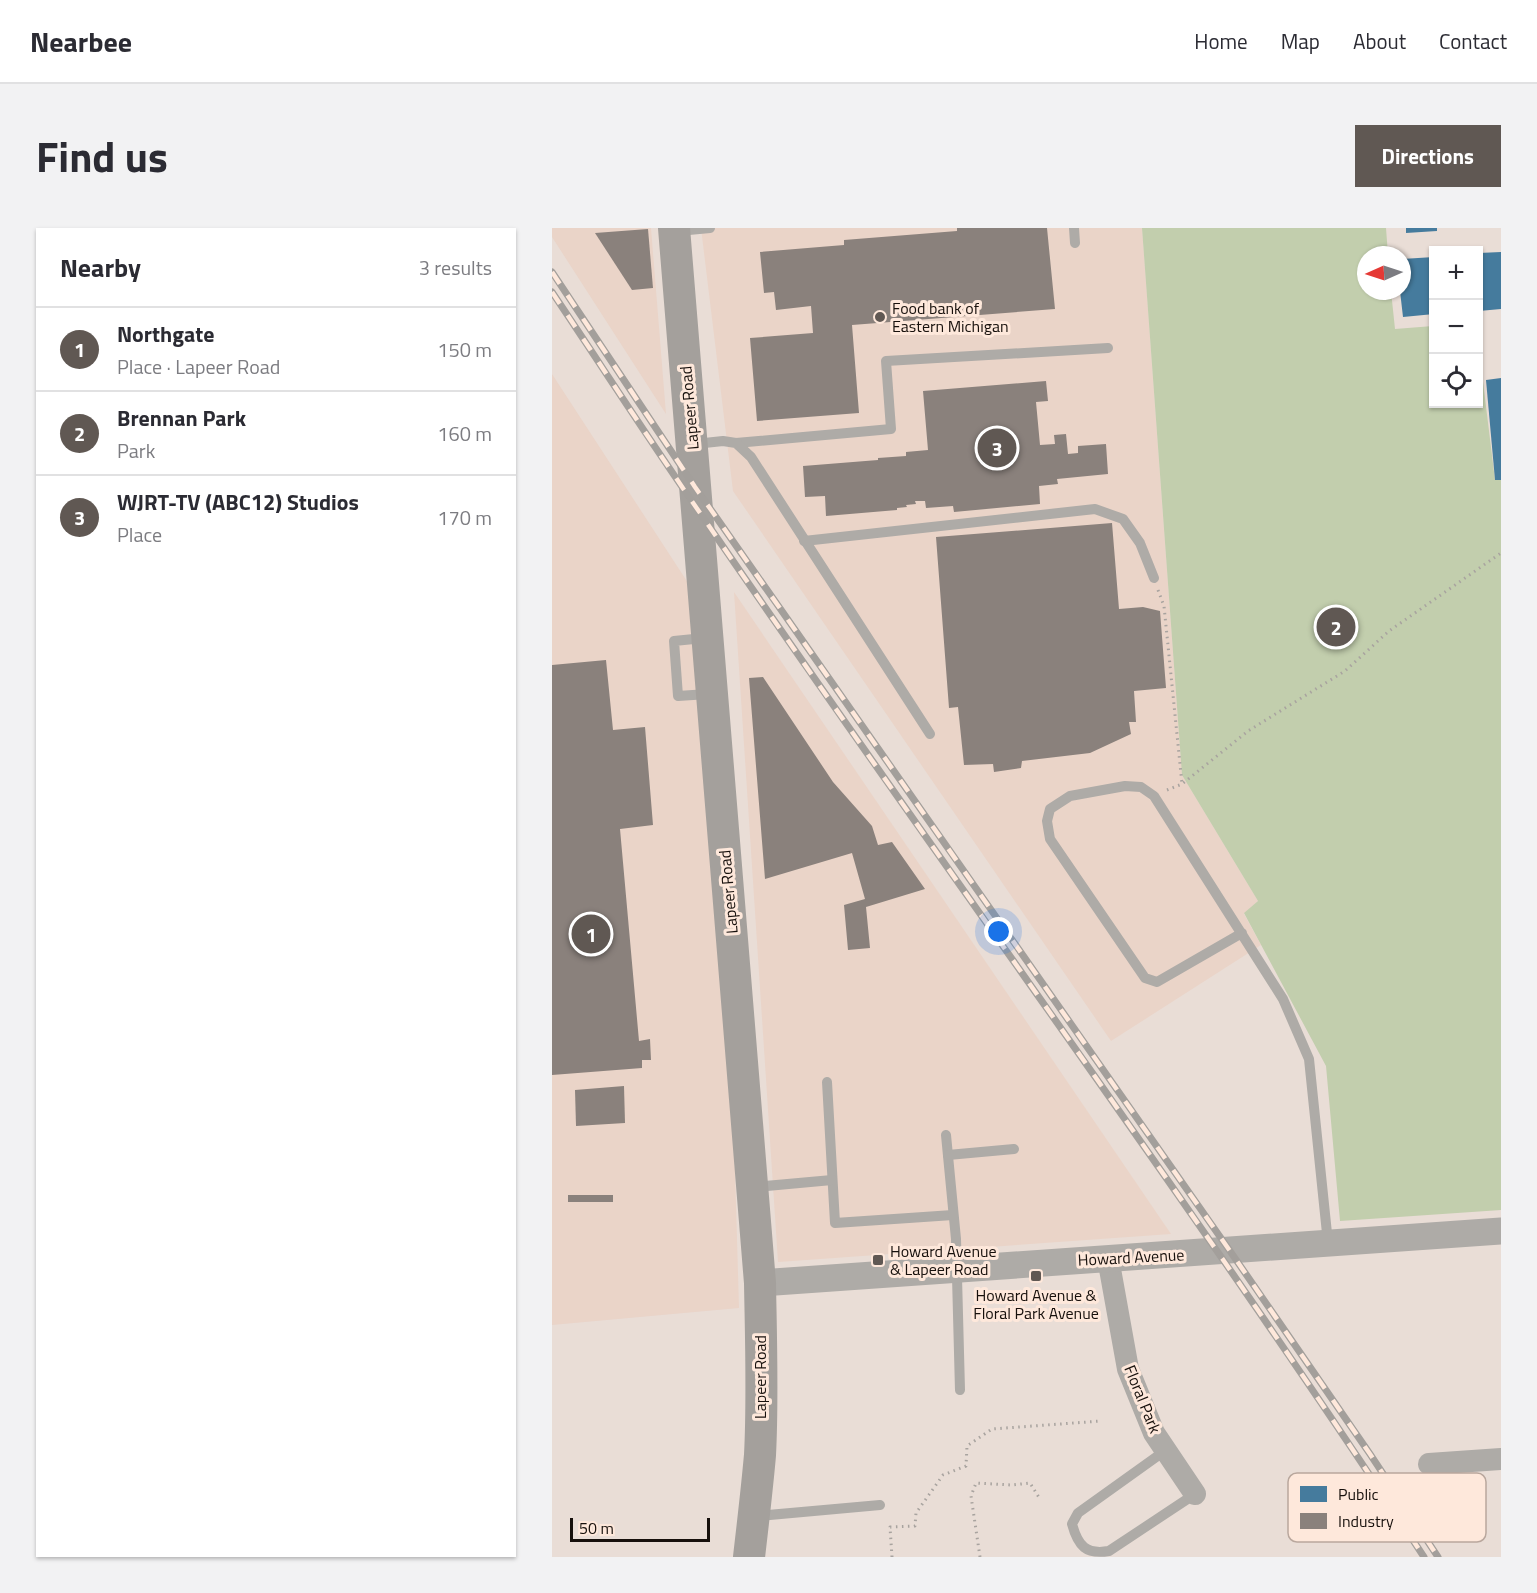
<!DOCTYPE html>
<meta charset="utf-8">
<style>
body{margin:0;font-family:"Titillium Web",sans-serif;background:#f2f2f3;color:#2b2b33}
.controls{position:absolute;right:18px;top:18px;display:grid;overflow:hidden;border-radius:0px;box-shadow:0 2px 4px #0004}
.controls button{width:54px;height:54px;display:grid;place-items:center;padding:0;border:0;border-bottom:2px solid #e1e1e2;background:#fff;color:#2b2b33;font:30px sans-serif}
.compass{position:absolute;left:805px;top:18px;width:54px;height:54px;border-radius:50%;background:#fff;box-shadow:0 2px 4px #0004;rotate:267deg}
.scale{position:absolute;left:18px;bottom:15px;width:140px;box-sizing:border-box;padding-left:6px;border:3px solid #17100c;border-top:0;font-size:16px;line-height:21px;white-space:nowrap;color:#17100c;-webkit-text-stroke:4px #fee8db;paint-order:stroke}
.you{position:absolute;left:447px;top:704px;width:21px;height:21px;margin:-15px;border:4px solid #fff;border-radius:50%;background:#1a73e8;box-shadow:0 0 0 9px #1a73e833}
.badge{display:grid;place-items:center;width:39px;height:39px;border-radius:50%;background:#605853;color:#fff;font-size:20px;font-weight:700}
.pin{position:absolute;translate:-50% -50%;border:3px solid #fff;box-shadow:0 2px 6px #0006}
.list{margin:0;padding:0;list-style:none}
h2{display:flex;justify-content:space-between;align-items:center;height:78px;margin:0;padding:0 24px;font-size:26px}
h2 small{font-size:20px;font-weight:400;color:#7c7c81}
.list li{display:grid;grid-template-columns:39px 1fr auto;gap:18px;align-items:center;box-sizing:border-box;height:84px;padding:0 24px;border-top:2px solid #e1e1e2}
.list b{display:block;font-size:22px;white-space:nowrap}
.list p{margin:0;font-size:20px;white-space:nowrap;color:#7c7c81}
.list em{font-size:20px;font-style:normal;color:#7c7c81}
.icon{flex:none;width:33px;height:33px;fill:none;stroke:currentColor;stroke-width:2;stroke-linecap:round;stroke-linejoin:round}
.map{position:relative;flex:none;width:949px;height:1329px;overflow:hidden;border-radius:0px}
header{display:flex;align-items:center;gap:36px;box-sizing:border-box;height:84px;padding:0 30px;background:#fff;border-bottom:2px solid #e1e1e2}
header strong{font-size:28px}
nav{display:flex;gap:33px;margin-inline-start:auto;font-size:21px}
.intro{display:flex;align-items:center;justify-content:space-between;box-sizing:border-box;height:144px;padding:0 36px}
h1{margin:0;font-size:42px}
.button{padding:15px 27px;border-radius:0px;background:#605853;color:#fff;font-size:21px;font-weight:700}
main{display:flex;gap:36px;padding:0 36px}
aside{flex:1;background:#fff;border-radius:0px;box-shadow:0 2px 4px #0004}
.map>svg:first-child{display:block}
.built{fill:#ead4c8}
.green{fill:#c2cead}
.public{fill:#457b9d}
.industry{fill:#8a817c}
.lines{fill:none;stroke-linecap:round;stroke-linejoin:round}
.path{stroke:#a8a39f;stroke-width:3;stroke-dasharray:1.5 4.5;stroke-linecap:butt}
.service{stroke:#aeaba7;stroke-width:10}
.minor{stroke:#aeaba7;stroke-width:22}
.tertiary{stroke:#aeaba7;stroke-width:27}
.secondary{stroke:#a4a09c;stroke-width:32}
.rail-casing{stroke:#a39f9b;stroke-width:7}
.rail{stroke:#fee8db;stroke-width:4.5;stroke-dasharray:14;stroke-linecap:butt}
.poi-dot{fill:#605853;stroke:#fee8db;stroke-width:2}
.labels{text-anchor:middle;dominant-baseline:central;stroke-width:6;stroke-linejoin:round;paint-order:stroke}
.poi-label{font-size:16px;fill:#17100c;stroke:#fee8db;text-anchor:start}
.street-label{font-size:16px;fill:#17100c;stroke:#fee8db}
.key{fill:#fee8db;stroke:#b9a79d;stroke-width:1.5}
.key-label{font-size:16px;fill:#17100c}
</style>
<header>
<strong>Nearbee</strong>
<nav><a>Home</a><a>Map</a><a>About</a><a>Contact</a></nav>
</header>
<div class="intro"><h1>Find us</h1><a class="button">Directions</a></div>
<main>
<aside>
<h2>Nearby<small>3 results</small></h2>
<ul class="list">
<li><span class="badge">1</span><div><b>Northgate</b><p>Place · Lapeer Road</p></div><em>150 m</em></li>
<li><span class="badge">2</span><div><b>Brennan Park</b><p>Park</p></div><em>160 m</em></li>
<li><span class="badge">3</span><div><b>WJRT-TV (ABC12) Studios</b><p>Place</p></div><em>170 m</em></li>
</ul>
</aside>
<div class="map">
<svg width="949" height="1329" viewBox="0 0 949 1329">
<rect width="100%" height="100%" fill="#e9ddd6"/>
<g class="built">
<polygon points="0,0 99,0 114,186 0,9"/>
<polygon points="149,0 590,0 630,547 706,673 692,686 709,717 559,813 181,263"/>
<polygon points="0,146 140,361 183,941 187,1080 0,1097"/>
<polygon points="182,364 619,1006 226,1034"/>
</g>
<polygon class="green" points="590,0 834,0 836,27 814,27 814,63 839,63 843,101 881,98 882,176 927,176 927,121 943,252 949,252 949,982 788,993 774,838 692,685 706,673 630,547"/>
<g class="public">
<polygon points="854,0 885,0 885,3 854,5"/>
<polygon points="949,24 949,81 927,83 927,25"/>
<polygon points="882,29 882,86 851,89 848,63 850,63 850,31"/>
<polygon points="949,150 949,252 943,252 934,152"/>
</g>
<g class="industry">
<polygon points="405,0 495,0 503,81 300,97 307,185 205,193 198,110 261,105 259,78 224,82 222,64 212,65 208,24 292,17 292,12 405,3"/>
<polygon points="96,1 101,60 80,62 43,5"/>
<polygon points="494,153 496,173 484,174 488,217 503,216 502,207 514,206 516,226 526,225 526,218 554,216 556,246 505,251 506,256 487,258 488,276 402,284 401,278 374,280 373,273 363,273 364,276 354,277 355,279 345,280 345,282 274,288 273,268 253,269 251,238 326,232 326,230 354,228 354,224 376,222 371,163"/>
<polygon points="560,295 567,381 591,379 608,383 614,460 582,463 584,494 577,494 579,506 538,525 470,533 469,540 442,544 441,536 412,537 406,479 397,480 384,309"/>
<polygon points="54,432 61,502 93,499 101,597 68,601 87,813 98,811 99,832 90,832 90,840 0,847 0,437"/>
<polygon points="211,449 281,554 320,598 326,617 340,614 373,661 314,679 318,720 296,722 292,677 313,671 300,625 213,651 197,450"/>
<polygon points="72,858 73,895 24,898 23,862"/>
<rect x="16" y="967" width="45" height="7"/>
</g>
<g class="lines">
<g class="path">
<polyline points="606,362 612,378 630,556"/>
<polyline points="615,562 630,556 696,503 793,443 837,403 949,325"/>
<polyline points="340,1329 338,1299 363,1298 364,1285 391,1247 414,1238 415,1218 440,1201 549,1193"/>
<polyline points="428,1329 419,1268 424,1255 460,1257 478,1255 488,1271"/>
</g>
<g class="service">
<polyline points="522,0 523,15"/>
<polyline points="126,3 158,0"/>
<polyline points="184,215 339,201 334,133 556,120"/>
<polyline points="143,216 171,213 184,215 199,229 378,506"/>
<polyline points="252,313 543,281 571,291 588,315 602,350"/>
<polyline points="152,410 122,413 126,468 156,466"/>
<polyline points="690,705 605,754 593,750 498,611 495,593 498,581 518,568 573,558 589,559 602,568 731,771 757,831 776,1015"/>
<polyline points="275,854 283,995 401,987"/>
<polyline points="394,907 404,1011 408,1162"/>
<polyline points="396,927 462,921"/>
<polyline points="203,959 280,952"/>
<path d="M614,1222L526,1285L520,1296C526,1318 534,1327 557,1323L643,1266"/>
<polyline points="206,1288 328,1277"/>
</g>
<g class="minor">
<polyline points="556,1030 576,1141 602,1205 643,1266"/>
<polyline points="877,1236 949,1231"/>
</g>
<polyline class="tertiary" points="208,1055 949,1003"/>
<path class="secondary" d="M122,0L208,1055C209,1113 211,1170 208,1227C205,1261 201,1295 197,1329"/>
<g class="rail-casing">
<g id="rail">
<polyline points="0,44 143,259 678,1023 818,1226 886,1329"/>
<path d="M0,64C49,137 96,210 146,282C386,633 639,974 872,1329"/>
</g>
</g>
<use href="#rail" class="rail"/>
</g>
<g class="poi-dot">
<circle cx="328" cy="89" r="6"/>
<rect x="320" y="1026" width="12" height="12" rx="3"/>
<rect x="478" y="1042" width="12" height="12" rx="3"/>
</g>
<g class="labels">
<g class="poi-label">
<text x="340" y="80">Food bank of<tspan x="340" dy="18">Eastern Michigan</tspan></text>
<text x="338" y="1023">Howard Avenue<tspan x="338" dy="18">&amp; Lapeer Road</tspan></text>
<text x="484" y="1067" text-anchor="middle">Howard Avenue &amp;<tspan x="484" dy="18">Floral Park Avenue</tspan></text>
</g>
<g class="street-label">
<text transform="translate(137 180) rotate(-95)">Lapeer Road</text>
<text transform="translate(176 664) rotate(-95)">Lapeer Road</text>
<text transform="translate(579 1029) rotate(-3)">Howard Avenue</text>
<text transform="translate(208 1149) rotate(-90)">Lapeer Road</text>
<text transform="translate(591 1171) rotate(68)">Floral Park</text>
</g>
</g>
<rect x="736" y="1245" width="198" height="69" rx="9" class="key"/>
<rect x="748" y="1258" width="27" height="16" fill="#457b9d"/>
<rect x="748" y="1285" width="27" height="16" fill="#8a817c"/>
<g class="key-label">
<text x="786" y="1272">Public</text>
<text x="786" y="1299">Industry</text>
</g>
</svg>
<div class="controls">
<button>+</button>
<button>−</button>
<button><svg class="icon" aria-label="locate" viewBox="0 0 24 24"><circle cx="12" cy="12" r="6"/><path d="M12 2v4M12 18v4M2 12h4M18 12h4"/></svg></button>
</div>
<svg class="compass" viewBox="-18 -18 36 36"><path d="M0-13l5 13h-10z" fill="#e53935"/><path d="M0 13l5-13h-10z" fill="#7c7c81"/></svg>
<div class="scale">50 m</div>
<div class="you"></div>
<div class="pin badge" style="left:39px;top:706px">1</div>
<div class="pin badge" style="left:784px;top:399px">2</div>
<div class="pin badge" style="left:445px;top:220px">3</div>
</div>
</main>
